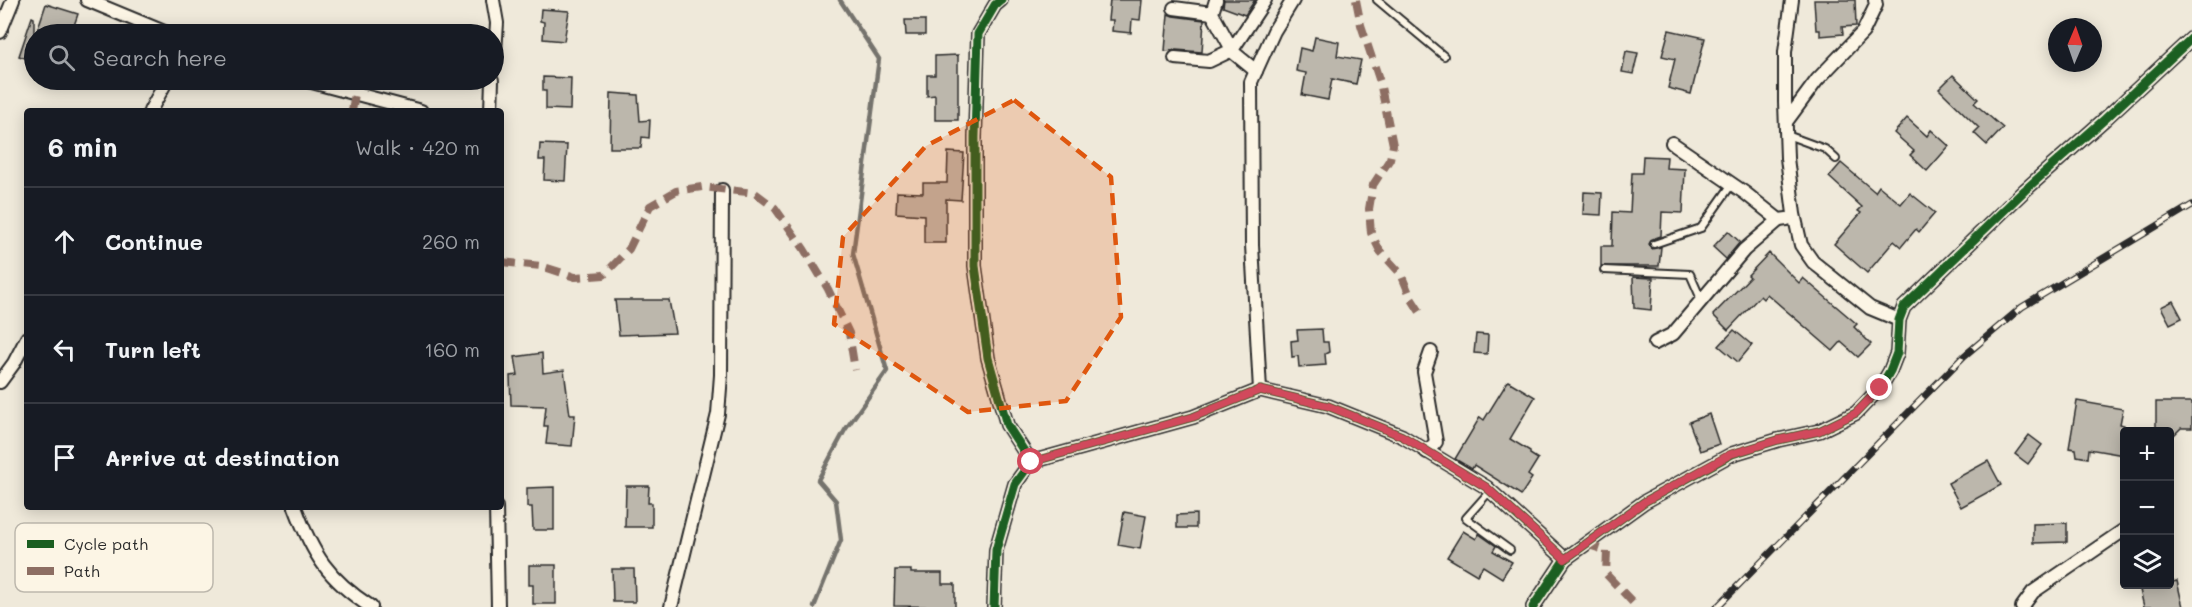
<!DOCTYPE html>
<meta charset="utf-8">
<style>
body{margin:0;font-family:Mali,sans-serif;background:#242831;color:#f1f3f6}
.controls{position:absolute;right:18px;bottom:18px;display:grid;overflow:hidden;border-radius:6px;box-shadow:0 3px 15px #0003}
.controls button{width:54px;height:54px;display:grid;place-items:center;padding:0;border:0;border-bottom:2px solid #363941;background:#171b24;color:#f1f3f6;font:30px sans-serif}
.compass{position:absolute;left:2048px;top:18px;width:54px;height:54px;border-radius:50%;background:#171b24;box-shadow:0 3px 15px #0003;rotate:2deg}
.stop{position:absolute;width:18px;height:18px;margin:-14px;border:4px solid #d1495b;border-radius:50%;background:#fff}
.stop.end{background:#d1495b;border-color:#fff;box-shadow:0 2px 6px #0008}
.list{margin:0;padding:0;list-style:none}
h2{display:flex;justify-content:space-between;align-items:center;height:78px;margin:0;padding:0 24px;font-size:26px}
h2 small{font-size:20px;font-weight:400;color:#9ea1a6}
.list li{display:grid;grid-template-columns:39px 1fr auto;gap:18px;align-items:center;box-sizing:border-box;height:108px;padding:0 24px;border-top:2px solid #363941}
.list b{display:block;font-size:22px;white-space:nowrap}
.list em{font-size:20px;font-style:normal;color:#9ea1a6}
.icon{flex:none;width:33px;height:33px;fill:none;stroke:currentColor;stroke-width:2;stroke-linecap:round;stroke-linejoin:round}
.map{position:relative;flex:none;width:2192px;height:607px;overflow:hidden}
.search{position:absolute;background:#171b24;box-shadow:0 3px 15px #0003;left:24px;top:24px;width:480px;height:66px;display:flex;align-items:center;gap:15px;box-sizing:border-box;padding:0 21px;border-radius:33px;color:#9ea1a6;font-size:22px}
.panel{position:absolute;background:#171b24;box-shadow:0 3px 15px #0003;left:24px;top:108px;width:480px;height:402px;border-radius:6px}
.map>svg:first-child{display:block}
.lines{fill:none;stroke-linecap:round;stroke-linejoin:round}
.stream{stroke:#75736d;stroke-width:4.5}
.building{fill:#bcb7ac;stroke:#2b2b2b;stroke-width:1.5}
.service-casing{stroke:#2b2b2b;stroke-width:10}
.minor-casing{stroke:#2b2b2b;stroke-width:16}
.service{stroke:#fcf5e5;stroke-width:6}
.minor{stroke:#fcf5e5;stroke-width:12}
.rail-casing{stroke:#2b2b2b;stroke-width:7}
.rail{stroke:#fcf5e5;stroke-width:4.5;stroke-dasharray:14;stroke-linecap:butt}
.quiet{stroke:#8d6e63;stroke-width:8;stroke-dasharray:15 8;stroke-linecap:butt}
.cycleway-casing{stroke:#fcf5e5;stroke-width:13}
.cycleway{stroke:#1b5e20;stroke-width:9}
.route{stroke:#d1495b;stroke-width:8}
.marked{fill:#df570e;fill-opacity:0.2;stroke:#df570e;stroke-width:4.5;stroke-dasharray:12 8;stroke-linejoin:round}
.key{fill:#fcf5e5;stroke:#bdb8ad;stroke-width:1.5}
.key-label{font-size:16px;fill:#2b2b2b}
</style>
<div class="map">
<svg width="2192" height="607" viewBox="0 0 2192 607">
<rect width="100%" height="100%" fill="#efe9da"/>
<filter id="ink" filterUnits="userSpaceOnUse"><feTurbulence type="fractalNoise" baseFrequency=".0167" numOctaves="2"/><feDisplacementMap in="SourceGraphic" scale="12" xChannelSelector="R" yChannelSelector="G"/><feConvolveMatrix kernelMatrix="1 2 1 2 8 2 1 2 1" color-interpolation-filters="sRGB"/></filter>
<g filter="url(#ink)">
<g class="lines">
<polyline class="stream" points="814,607 841,540 836,501 818,480 845,430 887,371 853,254 879,59 840,0"/>
</g>
<g class="building">
<polygon points="1110,0 1142,0 1140,20 1132,19 1131,33 1112,31 1113,20 1108,20"/>
<polygon points="1224,0 1255,0 1245,15 1223,7"/>
<polygon points="1814,0 1855,0 1856,26 1842,27 1843,34 1820,36 1820,30 1816,30"/>
<polygon points="46,4 78,14 71,34 36,34"/>
<polygon points="541,9 569,11 564,41 543,39 544,22 540,21"/>
<polygon points="1168,14 1173,16 1204,20 1202,52 1176,50 1165,51"/>
<polygon points="32,17 34,18 34,61 19,56"/>
<polygon points="905,20 925,20 925,35 906,35"/>
<polygon points="1669,30 1705,38 1691,94 1668,88 1675,59 1662,56"/>
<polygon points="1315,37 1339,42 1337,56 1361,60 1356,84 1332,79 1328,100 1302,95 1306,73 1296,71 1300,48 1312,51"/>
<polygon points="1626,51 1638,53 1633,74 1622,72"/>
<polygon points="958,55 958,120 935,120 935,95 927,96 927,75 935,75 935,56"/>
<polygon points="1953,75 1978,99 1974,103 2003,128 1987,145 1974,133 1979,128 1939,89"/>
<polygon points="543,77 571,78 570,110 546,109 546,91 543,91"/>
<polygon points="611,93 638,95 640,121 650,120 649,138 642,137 641,148 610,148"/>
<polygon points="1907,118 1927,136 1931,130 1949,146 1927,171 1910,155 1914,151 1894,133"/>
<polygon points="540,144 567,145 565,181 544,180 545,160 539,160"/>
<polygon points="948,152 964,153 961,200 946,199 946,243 924,243 924,215 896,213 897,192 923,193 923,183 947,183"/>
<polygon points="1643,156 1667,157 1666,168 1685,169 1683,213 1662,212 1661,236 1652,239 1649,244 1652,249 1661,247 1659,266 1601,266 1601,246 1612,246 1613,212 1630,213 1632,173 1642,173"/>
<polygon points="1841,163 1875,192 1879,186 1901,204 1910,193 1935,213 1919,232 1916,229 1901,247 1894,241 1867,273 1834,244 1861,213 1858,211 1862,207 1829,177"/>
<polygon points="1584,192 1602,193 1601,215 1583,214"/>
<polygon points="1728,231 1740,242 1726,259 1713,247"/>
<polygon points="1769,253 1799,283 1803,278 1857,324 1854,327 1871,344 1858,357 1841,342 1833,351 1767,294 1763,299 1760,296 1728,330 1713,315 1750,277 1748,275"/>
<polygon points="1633,277 1653,278 1651,310 1634,308"/>
<polygon points="615,300 669,300 675,333 619,335"/>
<polygon points="2173,301 2182,318 2170,324 2161,307"/>
<polygon points="1322,329 1323,342 1328,342 1329,352 1325,354 1326,365 1299,367 1298,356 1292,357 1291,341 1298,340 1297,330"/>
<polygon points="1734,330 1752,345 1738,362 1719,346"/>
<polygon points="1476,334 1488,335 1487,354 1474,353"/>
<polygon points="542,353 543,373 564,370 570,415 575,415 572,446 546,444 548,426 544,426 546,406 511,405 510,376 518,375 515,357"/>
<polygon points="1508,381 1535,397 1510,439 1530,451 1530,454 1538,459 1528,475 1532,478 1521,495 1474,465 1472,469 1455,459 1480,417 1484,420"/>
<polygon points="2077,401 2123,409 2120,424 2124,425 2124,455 2089,449 2088,458 2077,456 2076,449 2069,448"/>
<polygon points="2156,402 2192,402 2192,428 2181,428 2169,440 2169,432 2156,432"/>
<polygon points="1709,414 1719,444 1700,451 1689,422"/>
<polygon points="2029,435 2042,445 2028,464 2015,454"/>
<polygon points="1988,461 2001,485 1961,507 1948,483"/>
<polygon points="626,486 649,486 648,503 652,503 652,527 625,527"/>
<polygon points="554,487 554,530 533,530 532,507 527,507 527,488"/>
<polygon points="1124,512 1146,516 1140,549 1118,545"/>
<polygon points="1196,514 1196,528 1177,528 1177,515"/>
<polygon points="2067,523 2067,542 2033,543 2033,524"/>
<polygon points="1463,531 1476,539 1479,534 1496,546 1493,551 1512,562 1502,578 1483,566 1477,575 1447,557"/>
<polygon points="529,565 556,565 556,604 533,604 533,585 529,585"/>
<polygon points="612,569 634,569 635,602 613,602"/>
<polygon points="895,570 911,570 911,573 942,573 942,584 955,584 955,607 894,606"/>
<polygon points="2177,581 2183,607 2144,607 2140,590"/>
</g>
<g class="lines">
<g class="service-casing">
<g id="service">
<polyline points="1377,0 1444,56"/>
<polyline points="1787,135 1825,149 1836,159"/>
<polyline points="1654,244 1701,228 1732,184"/>
<polyline points="1604,270 1690,274 1701,299"/>
<polyline points="1490,491 1466,518 1510,550"/>
</g>
</g>
<g class="minor-casing">
<g id="minor">
<polyline points="87,0 169,34"/>
<polyline points="493,0 497,23 494,67"/>
<polyline points="1001,0 995,5 978,34 975,137 975,266 988,358 1007,425 1031,462"/>
<polyline points="1216,0 1212,13 1234,53 1256,71"/>
<polyline points="1792,0 1785,52 1785,102 1787,158 1794,214 1801,245 1813,262 1870,308 1899,320"/>
<polyline points="1174,8 1212,13"/>
<polyline points="0,32 13,0"/>
<polyline points="1175,58 1209,61 1232,50 1265,0"/>
<polyline points="304,80 421,111"/>
<polyline points="150,111 167,80"/>
<polyline points="491,111 492,80"/>
<polyline points="1786,122 1817,80 1863,32 1876,5 1875,0"/>
<polyline points="1672,143 1745,193 1779,220 1787,219"/>
<polyline points="1655,343 1673,334 1744,250 1779,220"/>
<polyline points="0,382 14,363 27,338"/>
<polyline points="1260,390 1252,245 1251,82 1274,31 1293,0"/>
<polyline points="1427,452 1436,442 1424,372 1431,352"/>
<path d="M295,507C313,555 328,579 371,607"/>
<polyline points="496,507 498,607"/>
<polyline points="671,607 718,414 721,375 722,190"/>
<polyline points="994,607 996,550 1015,484 1031,462 1193,417 1260,390 1328,406 1402,436 1486,487 1565,559"/>
<polyline points="1533,607 1565,559 1644,502 1732,454 1778,440 1819,431 1856,413 1880,388 1890,371 1897,353 1899,320 1904,307 2025,190 2105,119 2192,38"/>
<polyline points="2022,607 2033,592 2124,530"/>
</g>
</g>
<use href="#service" class="service"/>
<use href="#minor" class="minor"/>
<g class="rail-casing">
<polyline id="rail" points="1717,607 1964,356 2022,307 2192,205"/>
</g>
<use href="#rail" class="rail"/>
<g class="quiet">
<polyline points="1356,0 1361,25 1380,82 1393,145 1390,159 1373,185 1369,209 1371,233 1380,251 1401,274 1411,298 1422,315"/>
<polyline points="352,111 355,94"/>
<polyline points="501,262 541,266 575,277 604,275 629,249 650,206 676,191 702,187 755,193 775,208 804,249 828,289 849,333 855,370"/>
<polyline points="1586,544 1607,551 1606,574 1637,607"/>
</g>
<g class="cycleway-casing">
<g id="cycleway">
<polyline points="1001,0 995,5 978,34 975,137 975,266 988,358 1007,425 1031,462"/>
<polyline points="994,607 996,550 1015,484 1031,462 1193,417 1260,390 1328,406 1402,436 1486,487 1565,559"/>
<polyline points="1533,607 1565,559 1644,502 1732,454 1778,440 1819,431 1856,413 1880,388 1890,371 1897,353 1899,320 1904,307 2025,190 2105,119 2192,38"/>
</g>
</g>
<use href="#cycleway" class="cycleway"/>
</g>
</g>
<g class="lines" filter="url(#ink)">
<polyline class="route" points="1031,462 1193,417 1260,390 1328,406 1402,436 1486,487 1565,559 1644,502 1731,454 1778,440 1819,431 1856,413 1880,388"/>
</g>
<path class="marked" d="M1014,100L1111,177L1121,317L1066,401L968,412L834,324L843,237L926,146Z"/>
<rect x="15" y="523" width="198" height="69" rx="9" class="key"/>
<rect x="27" y="540" width="27" height="8" fill="#1b5e20"/>
<rect x="27" y="567" width="27" height="8" fill="#8d6e63"/>
<g class="key-label">
<text x="64" y="550">Cycle path</text>
<text x="64" y="577">Path</text>
</g>
</svg>
<div class="controls">
<button>+</button>
<button>−</button>
<button><svg class="icon" aria-label="layers" viewBox="0 0 24 24"><path d="M12 4l9 5-9 5-9-5zM3 14l9 5 9-5"/></svg></button>
</div>
<svg class="compass" viewBox="-18 -18 36 36"><path d="M0-13l5 13h-10z" fill="#e53935"/><path d="M0 13l5-13h-10z" fill="#9ea1a6"/></svg>
<div class="stop" style="left:1031px;top:462px"></div>
<div class="stop end" style="left:1880px;top:388px"></div>
<div class="search"><svg class="icon" aria-label="search" viewBox="0 0 24 24"><circle cx="10" cy="10" r="6"/><path d="M15 15l6 6"/></svg>Search here</div>
<section class="panel">
<h2>6 min<small>Walk · 420 m</small></h2>
<ul class="list">
<li><svg class="icon" aria-label="ahead" viewBox="0 0 24 24"><path d="M12 20V5M6 11l6-6 6 6"/></svg><div><b>Continue</b></div><em>260 m</em></li>
<li><svg class="icon" aria-label="left" viewBox="0 0 24 24"><path d="M17 20v-9H6M10 6l-5 5 5 5"/></svg><div><b>Turn left</b></div><em>160 m</em></li>
<li><svg class="icon" aria-label="arrive" viewBox="0 0 24 24"><path d="M6 21V4h12l-3 4 3 4H6"/></svg><div><b>Arrive at destination</b></div></li>
</ul>
</section>
</div>
